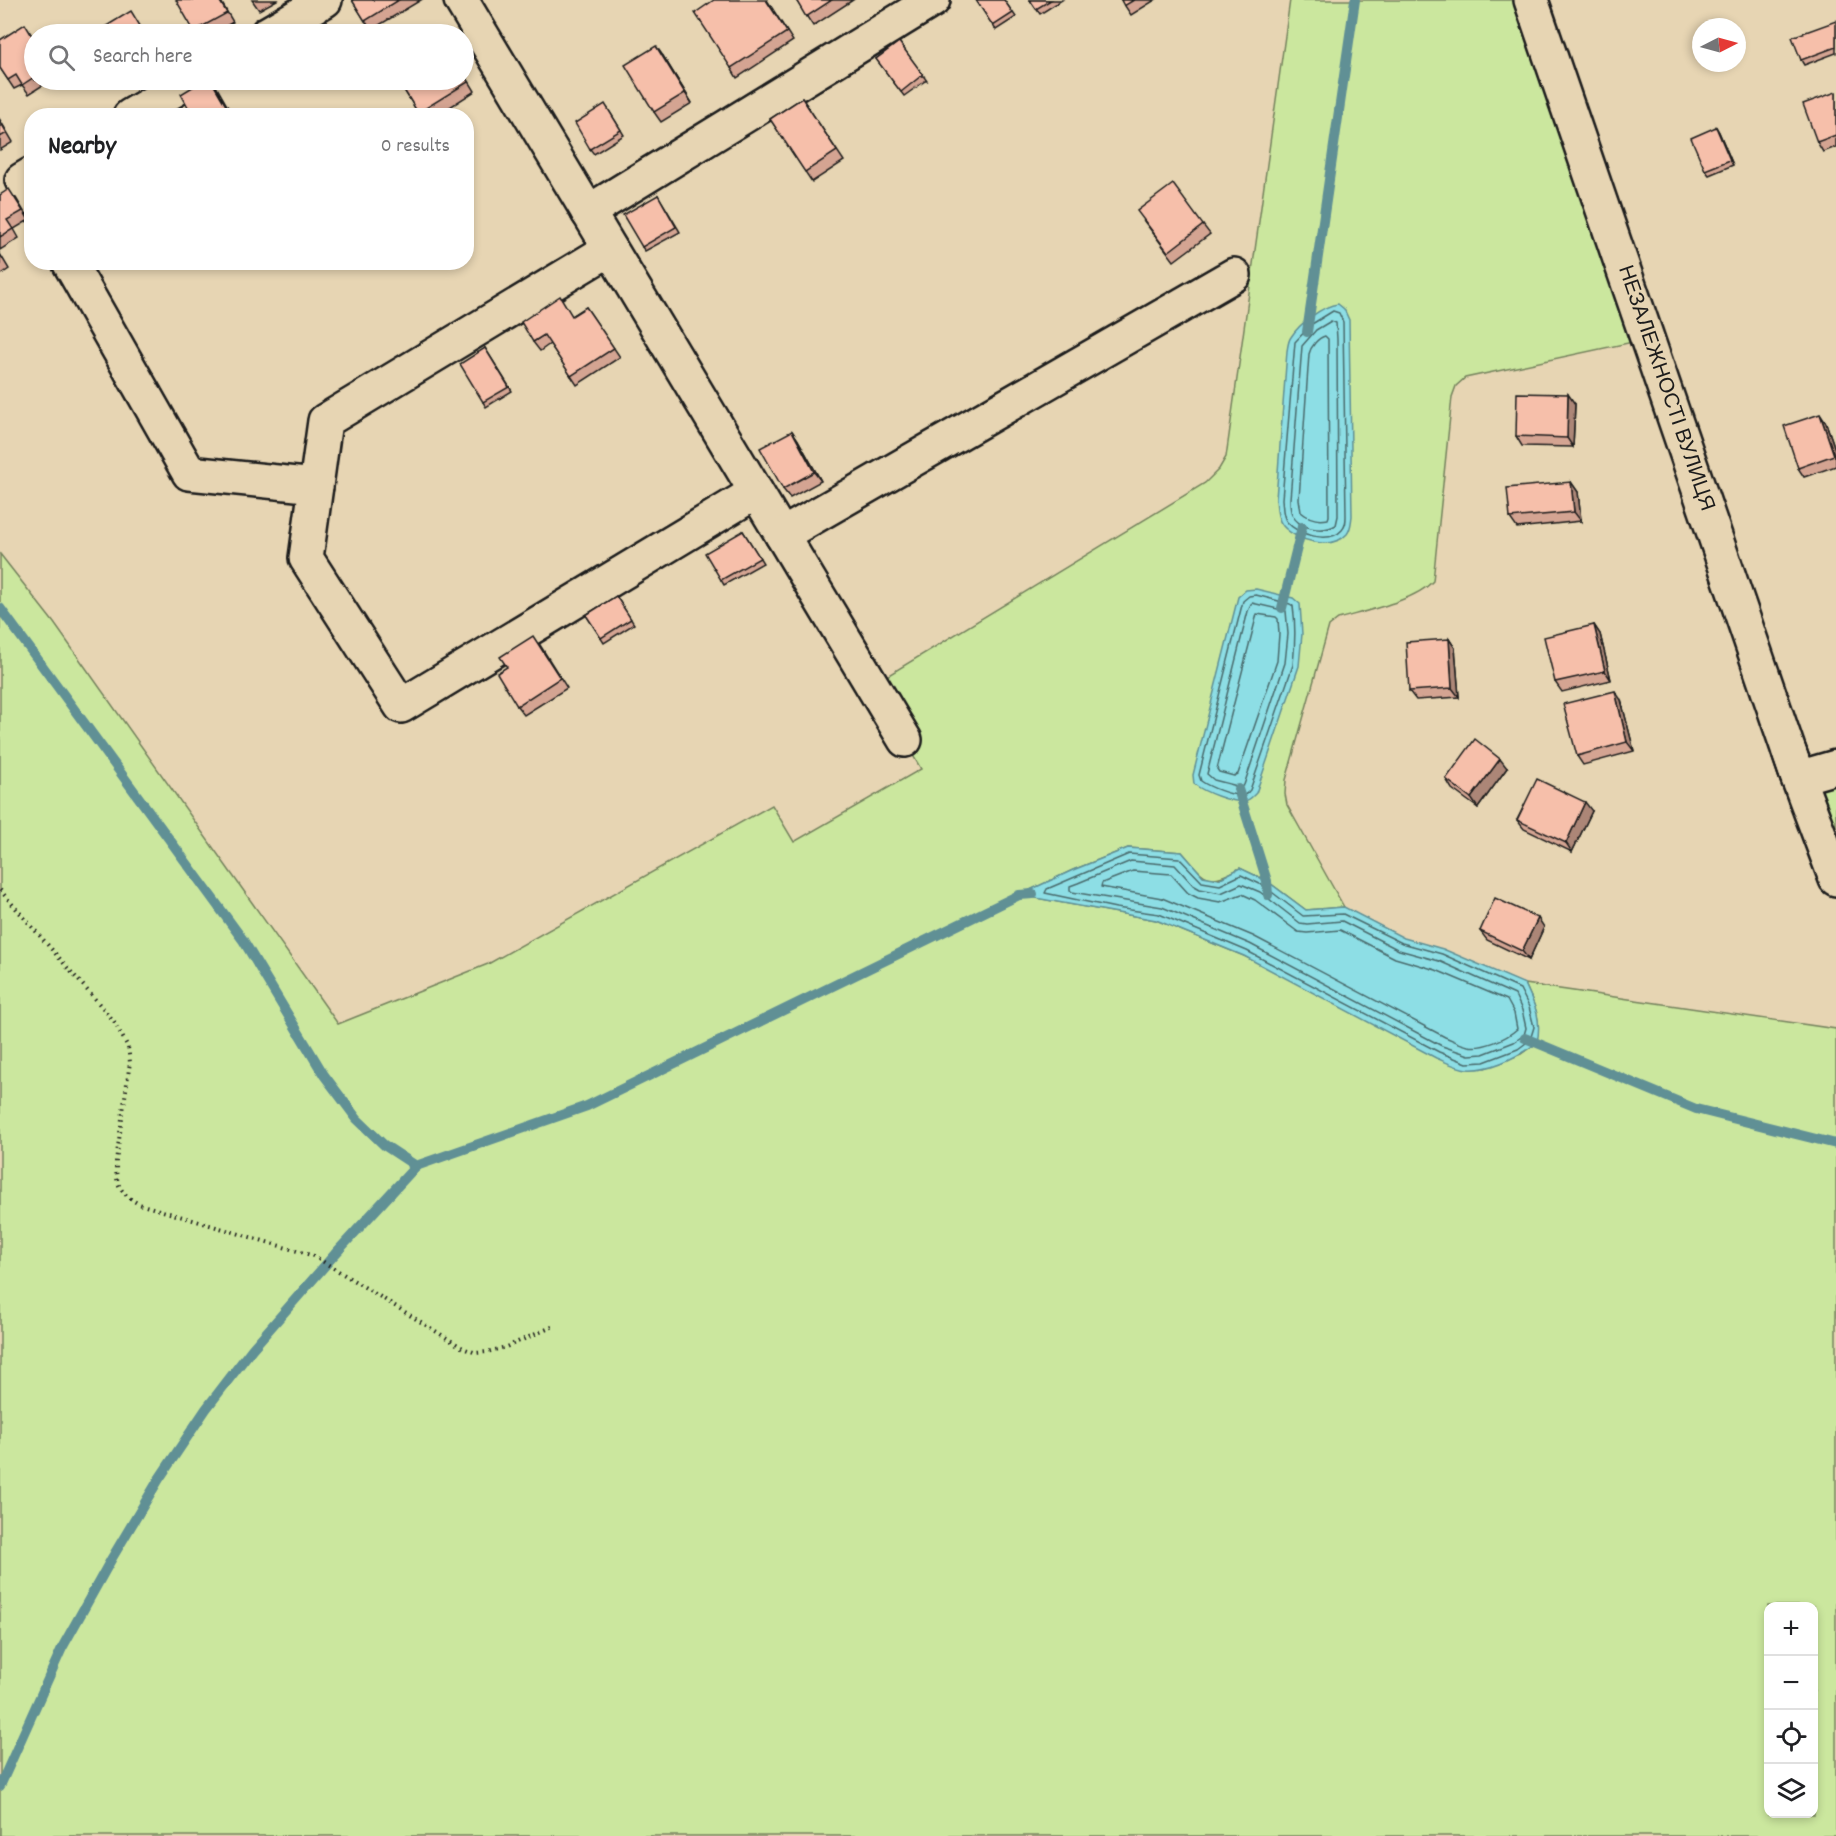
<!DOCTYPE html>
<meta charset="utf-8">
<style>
body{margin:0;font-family:Dekko,sans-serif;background:#f2f2f2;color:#202124}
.controls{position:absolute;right:18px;bottom:18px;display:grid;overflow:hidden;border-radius:12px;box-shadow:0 3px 9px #0003}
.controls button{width:54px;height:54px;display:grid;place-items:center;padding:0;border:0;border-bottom:2px solid #e0e0e0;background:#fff;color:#202124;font:30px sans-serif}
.compass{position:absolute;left:1692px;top:18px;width:54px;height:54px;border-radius:50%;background:#fff;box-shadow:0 3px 9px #0003;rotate:84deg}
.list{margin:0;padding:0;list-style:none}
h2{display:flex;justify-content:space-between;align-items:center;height:78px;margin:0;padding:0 24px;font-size:26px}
h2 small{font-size:20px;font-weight:400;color:#757577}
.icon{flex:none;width:33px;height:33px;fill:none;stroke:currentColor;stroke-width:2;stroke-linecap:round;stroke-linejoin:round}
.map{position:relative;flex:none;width:1836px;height:1836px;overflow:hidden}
.search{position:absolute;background:#fff;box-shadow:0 3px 9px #0003;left:24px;top:24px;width:450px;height:66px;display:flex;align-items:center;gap:15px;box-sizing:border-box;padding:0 21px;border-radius:33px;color:#757577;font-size:22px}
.panel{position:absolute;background:#fff;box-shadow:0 3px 9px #0003;left:24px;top:108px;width:450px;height:162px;border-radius:24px}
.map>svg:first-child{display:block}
.green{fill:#cbe79e;stroke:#74825d;stroke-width:1.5;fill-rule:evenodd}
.water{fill:#8ddee5;stroke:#609095;stroke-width:1.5}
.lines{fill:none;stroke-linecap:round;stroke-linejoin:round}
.shore{stroke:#496a6c;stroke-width:1.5}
.stream{stroke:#609095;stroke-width:10}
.street-casing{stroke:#1c1c1c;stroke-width:38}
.secondary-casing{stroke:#1c1c1c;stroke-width:38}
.path{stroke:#1c1c1c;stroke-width:4;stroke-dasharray:1.5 4.5;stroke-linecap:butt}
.street{stroke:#e7d5b3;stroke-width:33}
.secondary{stroke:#e7d5b3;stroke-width:33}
.wall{fill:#d4a492;stroke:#1c1c1c;stroke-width:1.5}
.shaded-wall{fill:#ac8677;stroke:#1c1c1c;stroke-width:1.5}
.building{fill:#f6bfaa;stroke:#1c1c1c;stroke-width:1.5}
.labels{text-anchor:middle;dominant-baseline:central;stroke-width:4.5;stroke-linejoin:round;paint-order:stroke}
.street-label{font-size:21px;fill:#1c1c1c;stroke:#e7d5b3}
</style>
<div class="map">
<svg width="1836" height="1836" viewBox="0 0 1836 1836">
<rect width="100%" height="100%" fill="#e7d5b3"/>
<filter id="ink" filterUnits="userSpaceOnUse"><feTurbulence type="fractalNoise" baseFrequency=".0167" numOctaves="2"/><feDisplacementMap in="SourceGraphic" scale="12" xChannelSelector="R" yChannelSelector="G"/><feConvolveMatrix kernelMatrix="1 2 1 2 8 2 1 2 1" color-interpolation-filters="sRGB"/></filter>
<g filter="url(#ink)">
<g class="green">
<path d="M1290,0H1531L1647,339L1465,378L1456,386L1452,397L1433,581C1415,601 1365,611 1338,619L1329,626L1286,780L1285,794L1287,805L1344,907L1306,910L1267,881L1240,868C1206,887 1206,879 1182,852L1128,848L1073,870L1020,895L1156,920L1244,956L1485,1068L1521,1054L1536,1043C1542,1018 1535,1006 1525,984L1836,1029V1836H0V554L54,623L338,1024L488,964L772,805L794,842L921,769L872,685L1205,483L1219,469L1226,457ZM1768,1606H1814V1814H1768Z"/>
<polygon points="1836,767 1836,879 1798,778"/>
</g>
<g class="water">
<path d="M1338,304L1344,309L1349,320L1352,516C1351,523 1351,529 1347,534C1332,551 1296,541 1283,526C1277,519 1277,509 1276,499L1287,351C1288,346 1288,341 1291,337C1299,324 1322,306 1338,304Z"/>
<path d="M1256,589L1293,598L1300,604L1302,634L1299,666L1256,793C1252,797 1250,800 1244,801C1231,803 1204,792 1194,784L1193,775L1238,597L1246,590Z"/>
<path d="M1128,848L1182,852L1203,876L1219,879L1240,868L1267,881L1306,910L1344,907L1404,938L1443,949L1525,984C1535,1006 1542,1018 1537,1043C1517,1057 1492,1071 1467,1069C1457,1068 1446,1062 1436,1058L1244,956L1156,920L1019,895L1073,870Z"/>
</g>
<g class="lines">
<g class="shore">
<path d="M1333,311L1339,313L1343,322L1346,516C1346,521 1346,526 1342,530C1330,544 1298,535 1287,522C1282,516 1283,507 1282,499L1295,342L1312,324Z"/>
<path d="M1331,321L1336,323L1337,339L1338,516L1336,525C1323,533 1298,529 1292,514C1290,510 1290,504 1290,499L1302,346L1316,330Z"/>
<path d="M1325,336L1328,339L1329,516L1328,519C1317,521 1309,519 1301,512L1299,499L1309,354C1311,346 1318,338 1325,336Z"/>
<path d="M1256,595L1290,604L1293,606C1296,626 1295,646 1293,665L1250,790C1247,793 1247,795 1242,795C1232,796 1209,787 1201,781L1199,775L1243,601L1249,596Z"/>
<polygon points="1252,603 1286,611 1288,634 1285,663 1244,785 1241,787 1214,780 1207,774 1248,611"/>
<polygon points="1257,614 1276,617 1278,619 1279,634 1277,661 1238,774 1234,776 1219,772 1217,769"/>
<polygon points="1129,854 1179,858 1202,882 1220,885 1241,875 1264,886 1303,916 1343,914 1402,943 1442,954 1520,989 1529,1007 1534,1027 1530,1040 1518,1049 1484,1062 1467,1063 1439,1052 1247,951 1159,914 1116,908 1045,893 1047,889"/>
<polygon points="1131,861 1175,865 1193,885 1200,889 1221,893 1241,884 1260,892 1300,923 1307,924 1342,921 1399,950 1439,961 1515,995 1522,1010 1526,1028 1524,1035 1514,1042 1483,1054 1469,1055 1442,1046 1250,944 1162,907 1072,892 1070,890 1070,886 1078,883"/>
<path d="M1133,871L1171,874L1188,893L1198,898L1220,902L1242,894L1255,900L1298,932L1307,933L1340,930L1395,958L1436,970L1507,1000L1514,1013L1517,1029C1506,1039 1483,1049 1468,1046C1460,1044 1453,1040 1445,1037L1253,936L1162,898L1101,887L1102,883Z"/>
</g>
<g class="stream">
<polyline points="1307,332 1355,0"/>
<polyline points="0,608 243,940 324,1075 357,1119 384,1145 416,1166"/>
<polyline points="1282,608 1302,527"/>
<polyline points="1238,789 1267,881 1268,895"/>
<polyline points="1525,1038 1696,1109 1836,1144"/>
<polyline points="0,1786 62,1648 112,1558 159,1479 206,1409 252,1349 335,1254 416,1166 587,1106 1019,895 1033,894"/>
</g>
<g class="street-casing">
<g id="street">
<polyline points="461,0 905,740"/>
<polyline points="267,34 325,0"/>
<polyline points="130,116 191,80"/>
<polyline points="32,174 22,180 32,197"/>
<polyline points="588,212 933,0"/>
<polyline points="610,249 325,421 306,558 401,706 756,492"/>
<polyline points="69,262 189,473 316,486"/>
<polyline points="782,535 1234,275"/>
<polyline points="1789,752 1798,778 1836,767"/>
</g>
</g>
<g class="secondary-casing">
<g id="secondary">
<path id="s1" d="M1531,0L1798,778L1836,879"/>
</g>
</g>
<path class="path" d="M0,890L114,1021L128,1047L130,1062L116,1161C116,1184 118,1192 139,1204L314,1256L463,1348L476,1353L487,1352L506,1347L554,1326"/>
<use href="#street" class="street"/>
<use href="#secondary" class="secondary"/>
</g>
<g class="wall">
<polygon points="220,0 233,22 212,34 197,34 194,31"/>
<polygon points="252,0 277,0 259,10"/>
<polygon points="352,0 421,0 371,30"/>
<polygon points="767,0 793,41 737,78 731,68"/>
<polygon points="796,0 853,0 813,26"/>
<polygon points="976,0 1004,0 1016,17 996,30"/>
<polygon points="1030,0 1062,0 1040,14"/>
<polygon points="1121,0 1155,0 1131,15"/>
<polygon points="1836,21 1836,53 1804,65 1801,60"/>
<polygon points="34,38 34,80 51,80 29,94 22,85 14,89 0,68"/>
<polygon points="899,42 927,81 925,81 904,96 876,59"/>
<polygon points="663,56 692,103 661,122 654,112"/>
<polygon points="464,73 475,91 436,116 420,116 398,80"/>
<polygon points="123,80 138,80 128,86"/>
<polygon points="1836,92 1836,147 1823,152 1817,142"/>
<polygon points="802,98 844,161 812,182 770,119"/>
<polygon points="608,109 624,135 594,154 590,149"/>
<polygon points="0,120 13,142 0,150"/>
<polygon points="1716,127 1719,132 1733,165 1709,175 1705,170"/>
<polygon points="0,195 16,198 29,220 14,229 19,238 0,250"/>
<polygon points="658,195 680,232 645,251 642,247"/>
<polygon points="1144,221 1203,225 1210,234 1174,261"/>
<polygon points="0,254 9,269 0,275"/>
<polygon points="586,307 620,357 577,385 550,344 540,351 533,342"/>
<polygon points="485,348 512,391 486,407 483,402"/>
<polygon points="1575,404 1573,447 1522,446 1516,436"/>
<polygon points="1826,423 1836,452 1836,466 1804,477 1798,468"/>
<polygon points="792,431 798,440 821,481 790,498 783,489"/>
<polygon points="1571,482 1578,492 1581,521 1517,528 1510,518"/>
<polygon points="743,531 763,563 724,585 721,580"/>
<polygon points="616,596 634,624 604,643 586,615"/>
<polygon points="1594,625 1600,634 1611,680 1562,692 1555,682"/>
<polygon points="1449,639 1455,648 1459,697 1416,700 1409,691"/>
<polygon points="540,645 567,688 524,715 517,706"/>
<polygon points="1621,700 1634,751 1583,765 1577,756"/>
<polygon points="1507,768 1478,808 1452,789 1446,779"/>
<polygon points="1592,811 1572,852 1524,829 1517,820"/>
<polygon points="1544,927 1529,960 1487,940 1480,931"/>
</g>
<g class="shaded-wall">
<polygon points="656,46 663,56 692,103 685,93"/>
<polygon points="211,80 216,86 233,116 232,116"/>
<polygon points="1716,127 1719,132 1733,165 1730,160"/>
<polygon points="1568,394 1575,404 1573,447 1567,438"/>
<polygon points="1820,414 1826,423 1836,452 1836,458 1834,455"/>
<polygon points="792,431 798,440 821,481 814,472"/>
<polygon points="1571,482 1578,492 1581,521 1574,512"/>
<polygon points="1594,625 1600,634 1611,680 1605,671"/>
<polygon points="1449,639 1455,648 1459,697 1452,688"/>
<polygon points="1615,691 1621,700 1634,751 1627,742"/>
<polygon points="1500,759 1507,768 1478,808 1471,798"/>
<polygon points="1585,802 1592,811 1572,852 1566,843"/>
<polygon points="1538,918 1544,927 1529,960 1522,951"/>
</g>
<g class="building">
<polygon points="176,0 219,0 227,13 194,31"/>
<polygon points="352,0 399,0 365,21"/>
<polygon points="714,0 766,0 787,32 731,68 695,13"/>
<polygon points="796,0 832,0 806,17"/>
<polygon points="976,0 1004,0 1013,13 993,26"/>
<polygon points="1030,0 1051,0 1036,9"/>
<polygon points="1121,0 1134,0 1124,6"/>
<polygon points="131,11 145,34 96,34 95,33"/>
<polygon points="1836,21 1836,47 1801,60 1792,37"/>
<polygon points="25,24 34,39 34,77 22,85 16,75 8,80 0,68 0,40"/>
<polygon points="899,42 924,76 921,76 901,92 876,59"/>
<polygon points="656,46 685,93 654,112 625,65"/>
<polygon points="464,74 468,82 418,113 398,80 464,80"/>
<polygon points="204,80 211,80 232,116 193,116 181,94"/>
<polygon points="1836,92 1836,135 1817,142 1803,104"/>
<polygon points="802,98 837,151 805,172 770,119"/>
<polygon points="605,104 621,130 590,149 575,123"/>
<polygon points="0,121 7,133 0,137"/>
<polygon points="1716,127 1730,160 1705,170 1691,138"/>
<polygon points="1173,184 1203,225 1168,252 1137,211"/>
<polygon points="9,189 23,211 7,220 13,229 0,237 0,195"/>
<polygon points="658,195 676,227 642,247 623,215"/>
<polygon points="560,296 572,316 586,307 614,348 571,376 544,335 533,342 521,322"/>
<polygon points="485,348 509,387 483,402 460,364"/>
<polygon points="1517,393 1568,394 1567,438 1516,436"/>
<polygon points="1820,414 1834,455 1798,468 1784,426"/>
<polygon points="792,431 814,472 783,489 760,448"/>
<polygon points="1571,482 1574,512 1510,518 1507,488"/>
<polygon points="743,531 760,558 721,580 705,553"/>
<polygon points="616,596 631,619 601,638 586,615"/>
<polygon points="1594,625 1605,671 1555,682 1544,637"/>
<polygon points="533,636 560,678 517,706 497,673 507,667 500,657"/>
<polygon points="1449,639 1452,688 1409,691 1406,642"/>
<polygon points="1615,691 1627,742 1577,756 1563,704"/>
<polygon points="1475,739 1500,759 1471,798 1446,779"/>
<polygon points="1537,779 1585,802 1566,843 1517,820"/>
<polygon points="1495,898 1538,918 1522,951 1480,931"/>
</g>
</g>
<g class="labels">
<g class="street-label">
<text stroke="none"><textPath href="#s1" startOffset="411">НЕЗАЛЕЖНОСТІ ВУЛИЦЯ</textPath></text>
</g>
</g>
</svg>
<div class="controls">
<button>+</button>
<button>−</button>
<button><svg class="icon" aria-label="locate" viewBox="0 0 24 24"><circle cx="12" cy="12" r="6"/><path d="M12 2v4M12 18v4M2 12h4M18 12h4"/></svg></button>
<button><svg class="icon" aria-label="layers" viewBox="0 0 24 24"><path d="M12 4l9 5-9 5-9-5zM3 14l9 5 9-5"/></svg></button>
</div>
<svg class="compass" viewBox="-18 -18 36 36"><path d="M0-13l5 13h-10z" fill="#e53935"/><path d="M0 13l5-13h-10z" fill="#757577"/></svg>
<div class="search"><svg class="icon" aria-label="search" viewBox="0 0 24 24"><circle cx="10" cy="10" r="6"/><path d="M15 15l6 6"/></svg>Search here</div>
<section class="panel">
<h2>Nearby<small>0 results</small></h2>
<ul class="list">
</ul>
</section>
</div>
